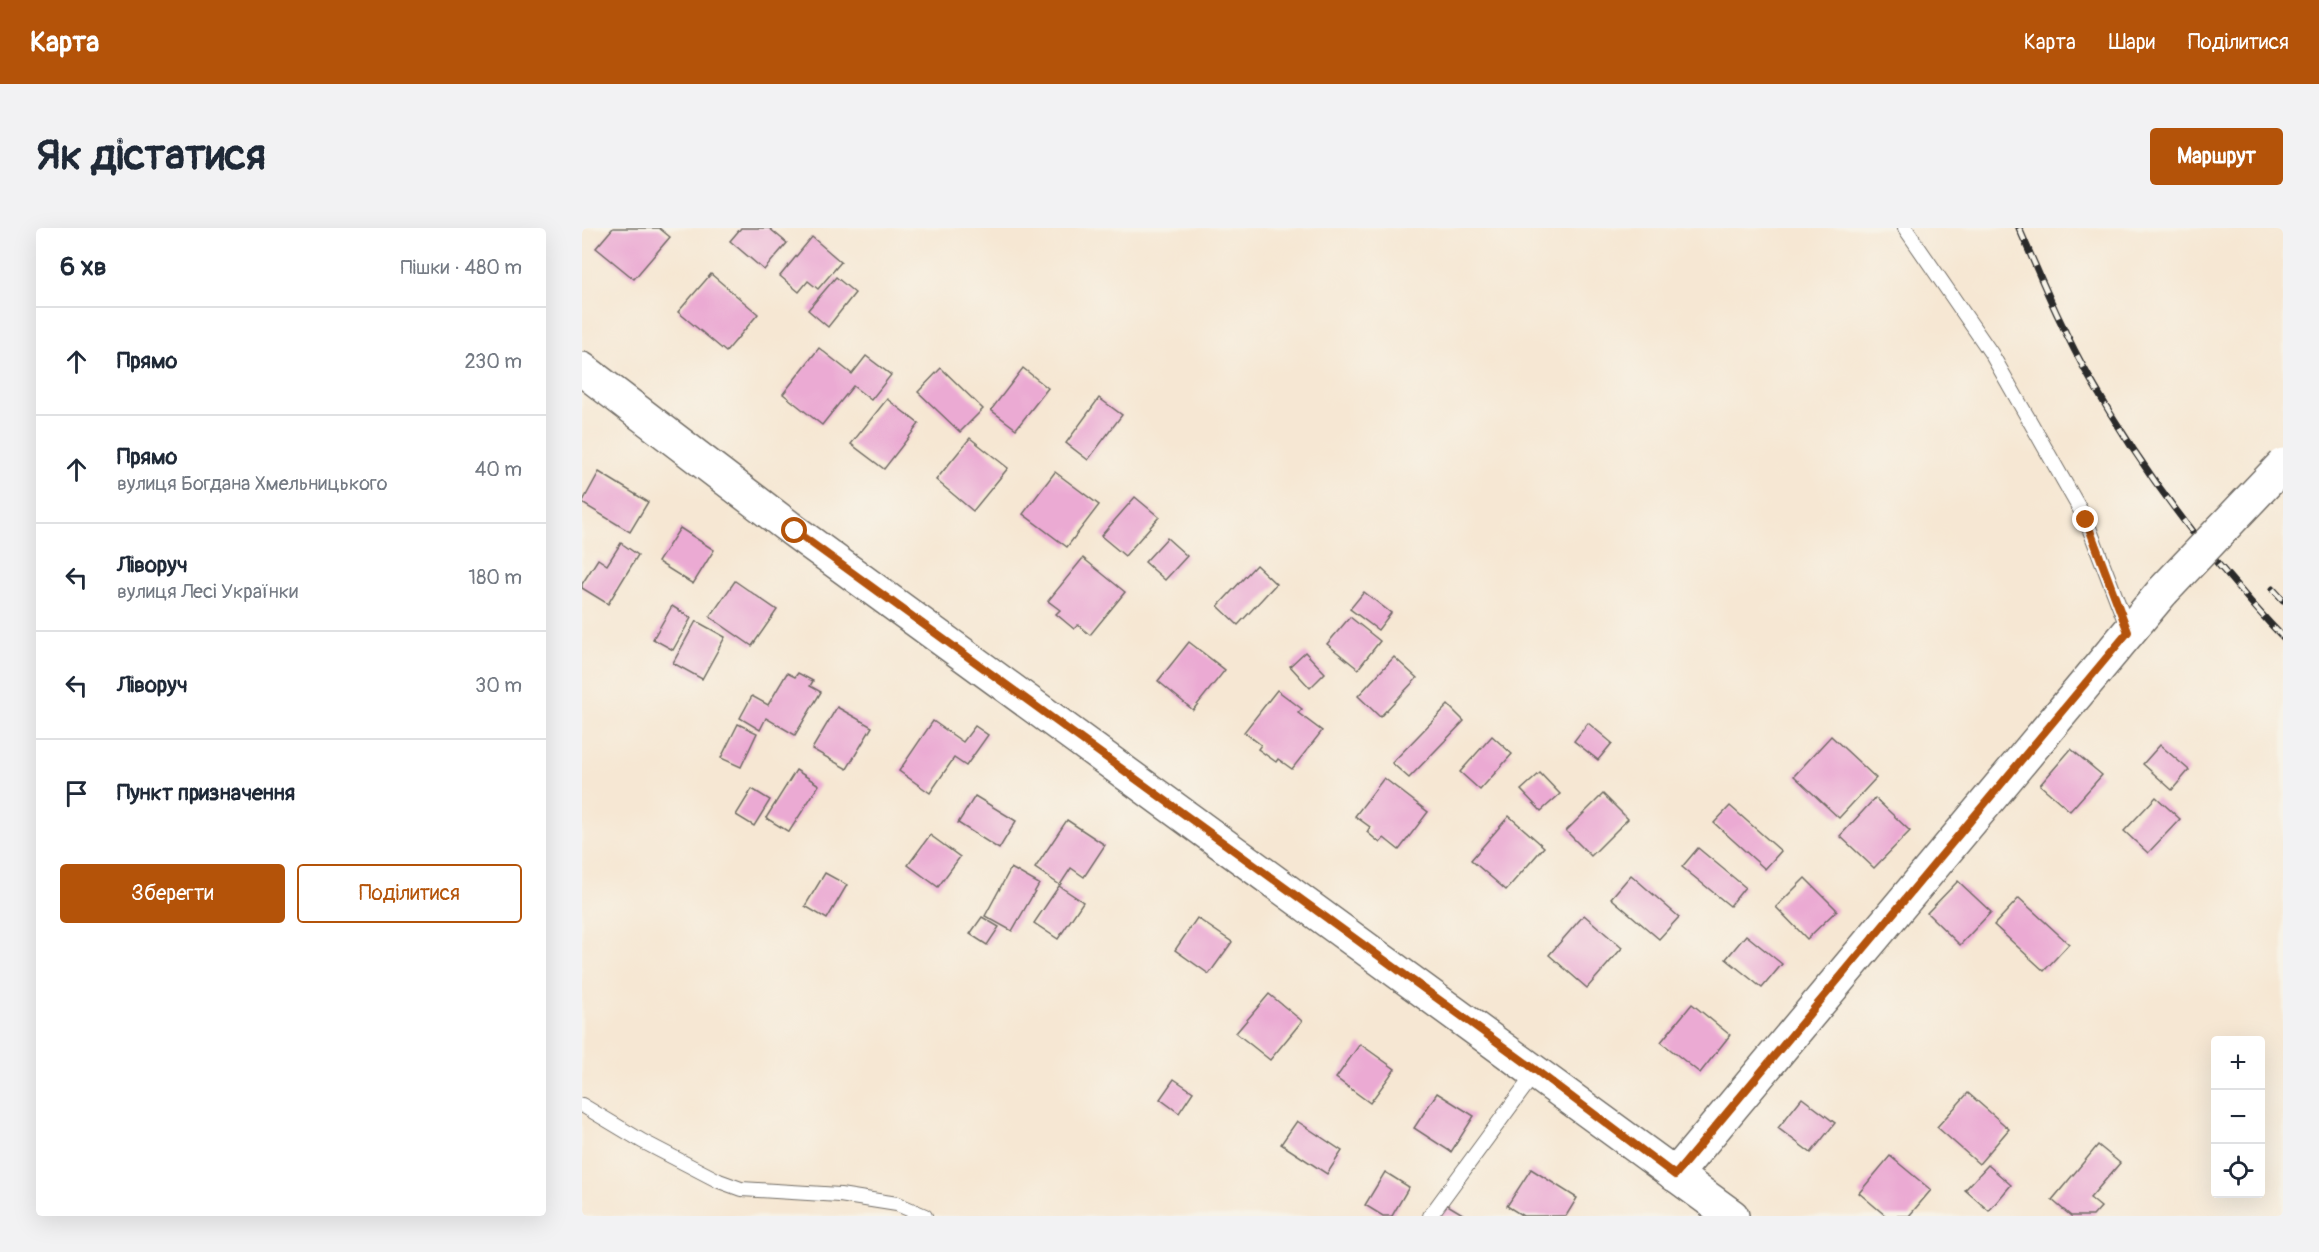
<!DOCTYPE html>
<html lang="uk">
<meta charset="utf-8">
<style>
body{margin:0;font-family:Pangolin,sans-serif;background:#f2f2f3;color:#1f2937}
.controls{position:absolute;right:18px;bottom:18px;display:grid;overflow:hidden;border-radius:6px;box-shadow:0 6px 24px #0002}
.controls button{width:54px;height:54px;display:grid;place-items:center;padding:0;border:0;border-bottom:2px solid #e0e1e3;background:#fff;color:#1f2937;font:30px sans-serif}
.stop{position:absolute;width:18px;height:18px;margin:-14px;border:4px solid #b45309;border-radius:50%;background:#fff}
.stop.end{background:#b45309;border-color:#fff;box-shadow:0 2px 6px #0008}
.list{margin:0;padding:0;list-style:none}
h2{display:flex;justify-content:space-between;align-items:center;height:78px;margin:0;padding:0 24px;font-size:26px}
h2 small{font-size:20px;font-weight:400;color:#747a83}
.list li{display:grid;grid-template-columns:39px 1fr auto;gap:18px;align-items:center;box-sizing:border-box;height:108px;padding:0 24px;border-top:2px solid #e0e1e3}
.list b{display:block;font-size:22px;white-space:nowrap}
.list p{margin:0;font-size:20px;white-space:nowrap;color:#747a83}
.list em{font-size:20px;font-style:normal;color:#747a83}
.actions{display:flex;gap:12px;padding:18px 24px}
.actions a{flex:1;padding:14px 0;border:2px solid #b45309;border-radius:6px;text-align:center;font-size:21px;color:#b45309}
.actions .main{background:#b45309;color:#fff}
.icon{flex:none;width:33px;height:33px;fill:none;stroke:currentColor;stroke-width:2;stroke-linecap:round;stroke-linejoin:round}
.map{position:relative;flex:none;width:1701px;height:988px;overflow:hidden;border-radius:6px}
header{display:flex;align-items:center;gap:36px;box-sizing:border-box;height:84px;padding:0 30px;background:#b45309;color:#fff}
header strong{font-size:28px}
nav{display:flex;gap:33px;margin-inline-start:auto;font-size:21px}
.intro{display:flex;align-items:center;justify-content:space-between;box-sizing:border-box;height:144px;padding:0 36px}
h1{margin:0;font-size:42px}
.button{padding:15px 27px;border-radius:6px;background:#b45309;color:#fff;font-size:21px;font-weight:700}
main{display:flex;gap:36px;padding:0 36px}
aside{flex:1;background:#fff;border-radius:6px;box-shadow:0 6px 24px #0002}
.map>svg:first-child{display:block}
.building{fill:#ebaad3}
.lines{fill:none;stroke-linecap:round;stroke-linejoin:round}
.service-casing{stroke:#726d66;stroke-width:16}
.tertiary-casing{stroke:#726d66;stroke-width:36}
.primary-casing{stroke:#726d66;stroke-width:36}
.service{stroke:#fff;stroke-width:14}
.tertiary{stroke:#fff;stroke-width:33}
.primary{stroke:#fff;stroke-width:33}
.rail-casing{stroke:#2b2b2b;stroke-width:7}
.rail{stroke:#f7f3e8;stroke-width:4.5;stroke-dasharray:14;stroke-linecap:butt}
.tertiary-bridge-casing{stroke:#726d66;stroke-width:36;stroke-linecap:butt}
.tertiary-bridge{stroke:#fff;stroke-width:33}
.route{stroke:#b45309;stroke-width:8}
</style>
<header>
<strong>Карта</strong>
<nav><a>Карта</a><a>Шари</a><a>Поділитися</a></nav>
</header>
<div class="intro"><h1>Як дістатися</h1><a class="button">Маршрут</a></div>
<main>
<aside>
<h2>6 хв<small>Пішки · 480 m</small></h2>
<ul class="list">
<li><svg class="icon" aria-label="ahead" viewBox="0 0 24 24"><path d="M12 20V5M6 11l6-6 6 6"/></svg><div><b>Прямо</b></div><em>230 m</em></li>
<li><svg class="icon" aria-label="ahead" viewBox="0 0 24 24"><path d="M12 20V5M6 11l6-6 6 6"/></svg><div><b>Прямо</b><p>вулиця Богдана Хмельницького</p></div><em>40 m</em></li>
<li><svg class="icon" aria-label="left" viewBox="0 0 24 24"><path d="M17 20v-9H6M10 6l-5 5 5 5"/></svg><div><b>Ліворуч</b><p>вулиця Лесі Українки</p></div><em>180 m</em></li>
<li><svg class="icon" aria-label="left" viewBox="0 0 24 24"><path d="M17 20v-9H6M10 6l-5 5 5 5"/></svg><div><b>Ліворуч</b></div><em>30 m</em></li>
<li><svg class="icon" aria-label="arrive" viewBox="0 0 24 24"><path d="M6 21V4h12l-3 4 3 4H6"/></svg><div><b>Пункт призначення</b></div></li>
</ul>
<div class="actions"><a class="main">Зберегти</a><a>Поділитися</a></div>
</aside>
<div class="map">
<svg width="1701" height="988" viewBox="0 0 1701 988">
<rect width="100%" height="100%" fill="#f7f3e8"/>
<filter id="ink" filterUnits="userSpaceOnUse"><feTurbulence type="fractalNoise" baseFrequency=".0167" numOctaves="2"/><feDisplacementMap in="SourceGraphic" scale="12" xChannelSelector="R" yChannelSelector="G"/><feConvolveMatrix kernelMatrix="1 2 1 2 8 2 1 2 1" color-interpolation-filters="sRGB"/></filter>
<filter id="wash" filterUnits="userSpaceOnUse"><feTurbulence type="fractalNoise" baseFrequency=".008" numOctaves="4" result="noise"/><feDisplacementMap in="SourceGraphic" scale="24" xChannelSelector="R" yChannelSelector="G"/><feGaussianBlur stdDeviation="1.35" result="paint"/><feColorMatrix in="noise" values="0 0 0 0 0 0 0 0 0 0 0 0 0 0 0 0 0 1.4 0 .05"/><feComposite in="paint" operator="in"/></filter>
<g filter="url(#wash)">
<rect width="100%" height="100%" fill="#f6e7d3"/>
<g id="blocks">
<g class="building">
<polygon points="31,0 77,0 88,9 52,51 14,20"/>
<polygon points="159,0 187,0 205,15 182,42 148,13"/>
<polygon points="230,9 259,34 236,61 226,53 217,64 198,48"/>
<polygon points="129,46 176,86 144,124 96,84"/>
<polygon points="254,49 273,65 246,99 226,82"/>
<polygon points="237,120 270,146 284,128 309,147 289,172 271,158 240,197 201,166"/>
<polygon points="359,140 401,181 378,204 336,164"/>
<polygon points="441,140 466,160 434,201 409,182"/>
<polygon points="517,170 540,187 506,232 484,215"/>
<polygon points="305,171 337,196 302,241 269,216"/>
<polygon points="388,210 426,240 391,283 354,252"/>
<polygon points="17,244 66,274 48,304 0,275"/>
<polygon points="473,244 517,277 485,319 441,286"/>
<polygon points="553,269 577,289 543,328 519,308"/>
<polygon points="98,300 132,322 111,356 76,334"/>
<polygon points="585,310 605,328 583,352 563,334"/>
<polygon points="39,315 56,327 26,376 0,360 0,356 16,331 25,337"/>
<polygon points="501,330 543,364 508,407 496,397 492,401 474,386 478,382 466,373"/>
<polygon points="674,337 694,356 656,397 636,378"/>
<polygon points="153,353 195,382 170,418 128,389"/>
<polygon points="782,364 809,385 796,402 768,381"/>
<polygon points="90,378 109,390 91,422 71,411"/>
<polygon points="768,389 798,413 776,441 745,416"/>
<polygon points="114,393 143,409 120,451 91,435"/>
<polygon points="607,414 643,442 611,482 576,453"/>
<polygon points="723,424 743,445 728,460 708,438"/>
<polygon points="812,429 835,450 798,489 776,468"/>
<polygon points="205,445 213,449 216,445 231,453 228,458 239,464 213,507 184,490 178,502 158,490 170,468 186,477"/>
<polygon points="695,462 720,481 716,485 740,503 710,541 696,531 694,534 676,521 679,517 662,504"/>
<polygon points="866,477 882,493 827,550 810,535"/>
<polygon points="255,479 290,499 265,541 230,521"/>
<polygon points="351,493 381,514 393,498 406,507 384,538 372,530 348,565 317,543"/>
<polygon points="1006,495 1030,515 1016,532 992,513"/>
<polygon points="156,496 175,505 159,539 139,530"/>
<polygon points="910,508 930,526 898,562 878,544"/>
<polygon points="1249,508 1294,550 1257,590 1212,548"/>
<polygon points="1578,517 1607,542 1590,562 1561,536"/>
<polygon points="1489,521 1520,547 1488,583 1458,557"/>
<polygon points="214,542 237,557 207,604 184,590"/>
<polygon points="958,545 978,566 959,583 939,562"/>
<polygon points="802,550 846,584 817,622 802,610 798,615 785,604 788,599 773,588"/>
<polygon points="170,561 188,572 172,598 154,587"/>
<polygon points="1021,566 1046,591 1009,628 984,603"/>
<polygon points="393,568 434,593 417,621 376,595"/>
<polygon points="1574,569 1598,591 1566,625 1542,603"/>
<polygon points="1293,570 1328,603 1292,640 1258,608"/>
<polygon points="1148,578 1199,623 1183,641 1132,595"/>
<polygon points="927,588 962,619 924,662 889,632"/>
<polygon points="485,592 523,617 502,649 489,640 478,657 453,640"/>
<polygon points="348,607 378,629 356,659 326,637"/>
<polygon points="1116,620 1163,659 1148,678 1100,639"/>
<polygon points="429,640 457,656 430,703 403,688"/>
<polygon points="243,645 265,657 245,691 223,678"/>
<polygon points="1049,647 1097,689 1077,711 1029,670"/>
<polygon points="1223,650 1255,682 1225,711 1194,679"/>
<polygon points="1376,653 1409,684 1378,717 1345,685"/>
<polygon points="477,658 501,674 476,711 452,695"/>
<polygon points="1437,670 1487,716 1462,743 1412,697"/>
<polygon points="1002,687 1040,720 1005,760 967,727"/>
<polygon points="400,689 417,699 405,717 388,706"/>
<polygon points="615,690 650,714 627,746 593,722"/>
<polygon points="1164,707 1200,736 1180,760 1144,731"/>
<polygon points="687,766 720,793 688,832 654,805"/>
<polygon points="1110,776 1148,807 1118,845 1079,814"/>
<polygon points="778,816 813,841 788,875 754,850"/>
<polygon points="592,851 611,864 597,885 578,871"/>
<polygon points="855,865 892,888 869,924 832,900"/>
<polygon points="1386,865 1427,901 1397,936 1355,899"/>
<polygon points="1220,870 1253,895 1229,925 1196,900"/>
<polygon points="715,893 760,923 745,946 699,916"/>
<polygon points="1516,917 1538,935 1508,970 1519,979 1511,988 1489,988 1470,972"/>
<polygon points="1308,928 1349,962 1327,988 1304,988 1277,965"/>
<polygon points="1406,937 1429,957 1407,983 1383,962"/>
<polygon points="949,941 995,970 984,988 941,988 925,978"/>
<polygon points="803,944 827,959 810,988 801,988 783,977"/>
<polygon points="864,976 884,988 857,988"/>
</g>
</g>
</g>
<g filter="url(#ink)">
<use href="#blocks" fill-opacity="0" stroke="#726d66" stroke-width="1.5"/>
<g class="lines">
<g class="service-casing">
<g id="service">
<polyline points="1323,0 1409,125 1504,292 1546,401"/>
<polyline points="0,877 60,913 137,953 159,961 258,967 315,976 343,988"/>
<polyline points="848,988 953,845"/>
</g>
</g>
<g class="tertiary-casing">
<polyline id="tertiary" points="1093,947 1581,363"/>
</g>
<g class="primary-casing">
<polyline id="primary" points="0,141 212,303 1150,988"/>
</g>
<use href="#service" class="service"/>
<use href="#tertiary" class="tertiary"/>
<use href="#primary" class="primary"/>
<g class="rail-casing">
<g id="rail">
<path d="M1437,0C1459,50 1480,102 1507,149C1545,216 1588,278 1637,337C1658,361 1678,386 1701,409"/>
<polyline points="1691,361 1701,372"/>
</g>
</g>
<use href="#rail" class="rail"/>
<g class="tertiary-bridge-casing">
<polyline id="tertiary-bridge" points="1581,363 1701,237"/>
</g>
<use href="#tertiary-bridge" class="tertiary-bridge"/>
</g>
</g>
<g class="lines" filter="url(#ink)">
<polyline class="route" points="213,303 955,843 1093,947 1546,404 1504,292"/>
</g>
</svg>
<div class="controls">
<button>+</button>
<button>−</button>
<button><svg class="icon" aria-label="locate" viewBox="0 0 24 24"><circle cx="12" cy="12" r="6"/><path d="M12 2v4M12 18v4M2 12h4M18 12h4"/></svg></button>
</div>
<div class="stop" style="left:213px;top:303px"></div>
<div class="stop end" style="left:1504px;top:292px"></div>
</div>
</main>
